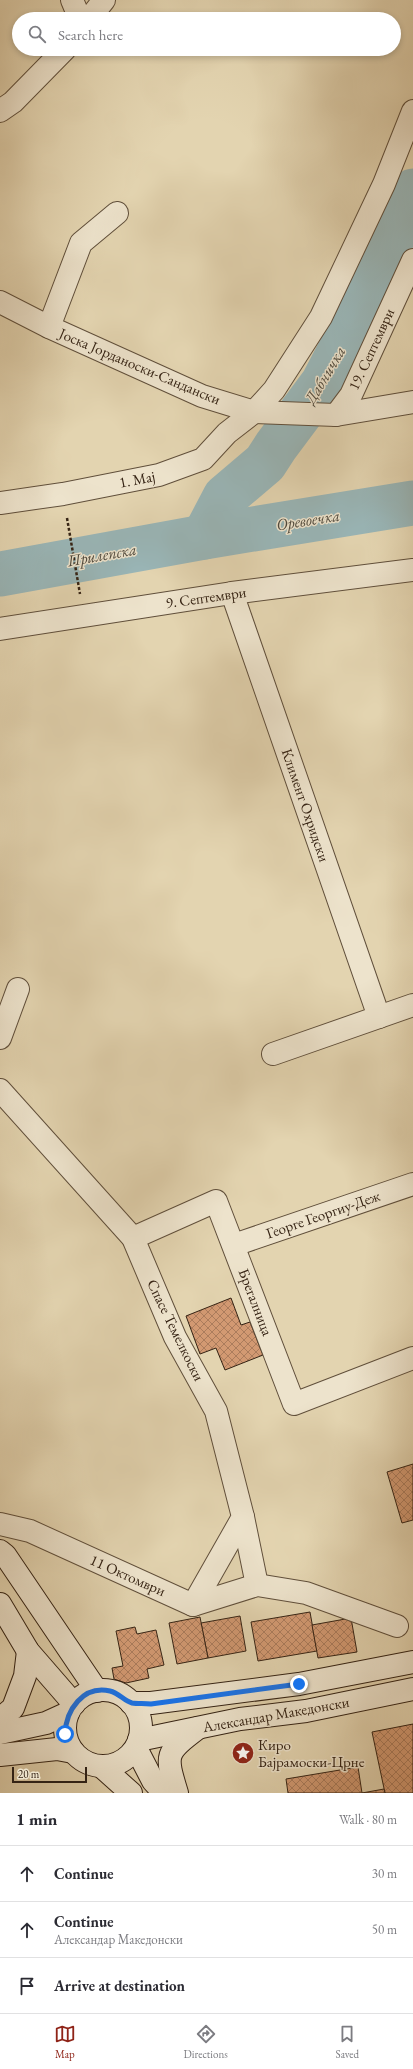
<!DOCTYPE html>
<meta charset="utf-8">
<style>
body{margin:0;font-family:"EB Garamond",serif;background:#f7f7f7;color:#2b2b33}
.scale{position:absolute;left:12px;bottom:10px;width:75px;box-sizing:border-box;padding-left:4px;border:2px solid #352314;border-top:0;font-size:11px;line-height:14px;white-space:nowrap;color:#352314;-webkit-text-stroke:3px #ede3cc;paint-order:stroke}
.stop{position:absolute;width:12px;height:12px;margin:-9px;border:3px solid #1a73e8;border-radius:50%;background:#fff}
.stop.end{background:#1a73e8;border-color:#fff;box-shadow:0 1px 4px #0008}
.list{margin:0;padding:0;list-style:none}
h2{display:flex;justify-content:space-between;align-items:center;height:52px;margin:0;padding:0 16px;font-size:17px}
h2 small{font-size:13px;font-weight:400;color:#7c7c81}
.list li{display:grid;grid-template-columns:26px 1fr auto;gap:12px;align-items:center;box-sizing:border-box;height:56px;padding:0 16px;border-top:1px solid #e1e1e2}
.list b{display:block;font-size:15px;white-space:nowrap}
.list p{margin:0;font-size:13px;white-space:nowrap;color:#7c7c81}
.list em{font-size:13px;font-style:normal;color:#7c7c81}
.icon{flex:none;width:22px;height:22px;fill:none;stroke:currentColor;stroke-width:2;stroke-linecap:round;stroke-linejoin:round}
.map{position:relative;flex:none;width:413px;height:1793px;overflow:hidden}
.search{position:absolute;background:#fff;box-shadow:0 2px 6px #0003;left:12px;right:12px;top:12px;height:44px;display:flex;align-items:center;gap:10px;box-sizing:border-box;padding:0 14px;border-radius:22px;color:#7c7c81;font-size:15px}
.sheet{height:220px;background:#fff}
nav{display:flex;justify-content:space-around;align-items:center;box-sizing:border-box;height:56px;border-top:1px solid #e1e1e2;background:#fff;font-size:11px;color:#7c7c81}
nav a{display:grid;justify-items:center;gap:2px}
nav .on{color:#8f2418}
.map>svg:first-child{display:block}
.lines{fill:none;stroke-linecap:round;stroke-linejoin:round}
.river{stroke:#99b5b6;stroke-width:45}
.building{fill:url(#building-cross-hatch);stroke:#352314}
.street-casing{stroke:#604f3b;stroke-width:24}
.secondary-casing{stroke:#352314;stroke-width:24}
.path{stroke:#352314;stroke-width:2.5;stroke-dasharray:3 2;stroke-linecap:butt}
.street{stroke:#ede3cc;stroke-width:22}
.secondary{stroke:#ede3cc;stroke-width:22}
.route{stroke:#1a73e8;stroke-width:5}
.labels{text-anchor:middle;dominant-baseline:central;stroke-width:3;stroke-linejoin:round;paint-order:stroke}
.street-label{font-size:15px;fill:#352314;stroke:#ede3cc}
.poi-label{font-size:15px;fill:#352314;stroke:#ede3cc;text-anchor:start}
.water-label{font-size:16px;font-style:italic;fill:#4e483c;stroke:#ede3cc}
</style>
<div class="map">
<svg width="413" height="1793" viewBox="0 0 413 1793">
<defs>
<pattern id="building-cross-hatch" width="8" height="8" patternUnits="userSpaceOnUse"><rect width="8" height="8" fill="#d29972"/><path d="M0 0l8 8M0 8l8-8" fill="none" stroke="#ab7c5c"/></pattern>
</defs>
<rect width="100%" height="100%" fill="#e3d4b0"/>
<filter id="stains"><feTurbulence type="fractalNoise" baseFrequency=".005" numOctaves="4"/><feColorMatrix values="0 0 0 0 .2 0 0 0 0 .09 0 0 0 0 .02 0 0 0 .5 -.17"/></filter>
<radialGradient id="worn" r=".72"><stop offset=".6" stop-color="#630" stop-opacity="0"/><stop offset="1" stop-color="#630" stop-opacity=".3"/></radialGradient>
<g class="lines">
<g class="river">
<polyline points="204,537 225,497 265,463 276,446 323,383 360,312 413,191"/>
<polyline points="0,574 204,537 413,503"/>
</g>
</g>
<g class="building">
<polygon points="231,1298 241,1325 250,1322 263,1355 225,1370 216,1348 200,1354 186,1316"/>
<polygon points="413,1464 413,1520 402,1523 387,1472"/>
<polygon points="310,1612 317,1651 258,1661 251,1622"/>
<polygon points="240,1616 246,1651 208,1658 201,1623"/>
<polygon points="200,1617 208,1658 177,1664 169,1623"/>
<polygon points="351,1618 357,1652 318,1658 312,1625"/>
<polygon points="135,1627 137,1634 156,1630 164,1665 147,1669 149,1678 126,1683 114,1679 112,1668 123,1666 116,1631"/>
<polygon points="413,1724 413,1793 385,1793 372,1732"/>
<polygon points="358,1767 362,1793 384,1789 385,1793 288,1793 286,1779"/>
</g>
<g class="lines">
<g class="street-casing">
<g id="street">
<polyline points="72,0 80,19"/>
<polyline points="89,19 104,0"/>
<polyline points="0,111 13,102 65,49"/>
<polyline points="0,302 49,327 202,396 254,412 336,415 413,402"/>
<polyline points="49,327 81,243 117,213"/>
<polyline points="336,415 351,395 413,260"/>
<polyline points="0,503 63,494 159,475 203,459 227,433 254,412 274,390 321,317 384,184 413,111"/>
<polyline points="232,593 379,1017"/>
<polyline points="0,629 232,593 413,570"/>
<polyline points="0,1038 18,989"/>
<polyline points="273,1054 413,1005"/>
<polyline points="0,1090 133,1238 175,1337 216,1411 243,1517 193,1605"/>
<polyline points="133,1238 216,1201 294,1404 413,1358"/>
<polyline points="234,1245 413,1184"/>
<polyline points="243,1517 257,1585"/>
<polyline points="0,1524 30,1531 193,1605 257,1585 306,1593 397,1626"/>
</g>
</g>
<g class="secondary-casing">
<g id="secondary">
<polyline points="0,1551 5,1555 97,1691"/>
<polyline points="0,1604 28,1651 74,1704"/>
<circle cx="103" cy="1728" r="38"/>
<polyline points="131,1703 151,1703 299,1684 413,1662"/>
<polyline points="0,1719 13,1708 25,1676 28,1651"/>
<polyline points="0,1733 46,1723 68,1713"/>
<polyline points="139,1740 240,1719 306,1711 413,1689"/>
<polyline points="136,1748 153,1781 164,1793"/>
<polyline points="0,1755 57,1749 73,1752"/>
<polyline points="102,1767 131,1793"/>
<path d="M177,1793C165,1754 165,1753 198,1728"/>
</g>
</g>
<polyline class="path" points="67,518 80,594"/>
<use href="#street" class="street"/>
<use href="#secondary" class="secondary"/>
</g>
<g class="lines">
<path class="route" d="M65,1734C66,1710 83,1685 110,1691C119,1693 124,1701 132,1703C138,1704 145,1703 151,1704L299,1684"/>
</g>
<defs>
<g id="sight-disc" transform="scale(1.15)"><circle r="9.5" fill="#8f2418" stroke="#ede3cc"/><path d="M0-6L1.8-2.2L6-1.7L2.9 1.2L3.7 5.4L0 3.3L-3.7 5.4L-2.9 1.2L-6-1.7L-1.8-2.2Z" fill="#fff"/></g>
</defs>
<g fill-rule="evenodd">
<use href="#sight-disc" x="243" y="1753"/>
</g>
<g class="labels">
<g class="street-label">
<text transform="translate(371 349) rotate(-65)">19. Септември</text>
<text transform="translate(140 366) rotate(23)">Јоска Јорданоски-Сандански</text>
<text transform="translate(137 479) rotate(-11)">1. Мај</text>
<text transform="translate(206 597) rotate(-8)">9. Септември</text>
<text transform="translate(306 805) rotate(71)">Климент Охридски</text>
<text transform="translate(323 1214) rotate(-19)">Георге Георгиу-Деж</text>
<text transform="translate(256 1302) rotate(69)">Брегалница</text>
<text transform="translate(176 1330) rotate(64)">Спасе Темелкоски</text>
<text transform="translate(128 1575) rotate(24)">11 Октомври</text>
<text transform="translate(276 1714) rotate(-10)">Александар Македонски</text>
</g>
<g class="poi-label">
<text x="258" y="1744">Киро<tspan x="258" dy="17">Бајрамоски-Црне</tspan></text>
</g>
<g class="water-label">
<text transform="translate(325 375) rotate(-59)">Дабничка</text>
<text transform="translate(308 520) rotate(-9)">Оревоечка</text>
<text transform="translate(102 555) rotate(-10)">Прилепска</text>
</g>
</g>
<rect width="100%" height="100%" filter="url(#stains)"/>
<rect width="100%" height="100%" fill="url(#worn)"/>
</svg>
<div class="scale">20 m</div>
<div class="stop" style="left:65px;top:1734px"></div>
<div class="stop end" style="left:299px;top:1684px"></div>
<div class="search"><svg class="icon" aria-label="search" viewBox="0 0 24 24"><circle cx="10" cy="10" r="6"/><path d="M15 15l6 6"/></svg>Search here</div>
</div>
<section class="sheet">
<h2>1 min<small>Walk · 80 m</small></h2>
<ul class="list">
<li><svg class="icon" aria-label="ahead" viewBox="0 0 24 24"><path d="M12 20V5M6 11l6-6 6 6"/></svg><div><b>Continue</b></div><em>30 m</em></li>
<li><svg class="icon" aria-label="ahead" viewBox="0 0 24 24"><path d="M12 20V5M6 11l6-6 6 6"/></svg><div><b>Continue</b><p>Александар Македонски</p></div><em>50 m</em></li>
<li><svg class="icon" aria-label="arrive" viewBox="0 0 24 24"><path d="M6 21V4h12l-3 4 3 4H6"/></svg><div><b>Arrive at destination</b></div></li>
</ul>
</section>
<nav>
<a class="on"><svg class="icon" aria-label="map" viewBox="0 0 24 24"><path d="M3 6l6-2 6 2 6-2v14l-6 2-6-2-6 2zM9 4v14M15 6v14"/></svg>Map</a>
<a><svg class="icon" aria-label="directions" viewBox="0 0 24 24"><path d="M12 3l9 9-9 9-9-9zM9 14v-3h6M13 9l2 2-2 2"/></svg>Directions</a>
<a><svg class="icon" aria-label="saved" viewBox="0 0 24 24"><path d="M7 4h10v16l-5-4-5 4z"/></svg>Saved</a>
</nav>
